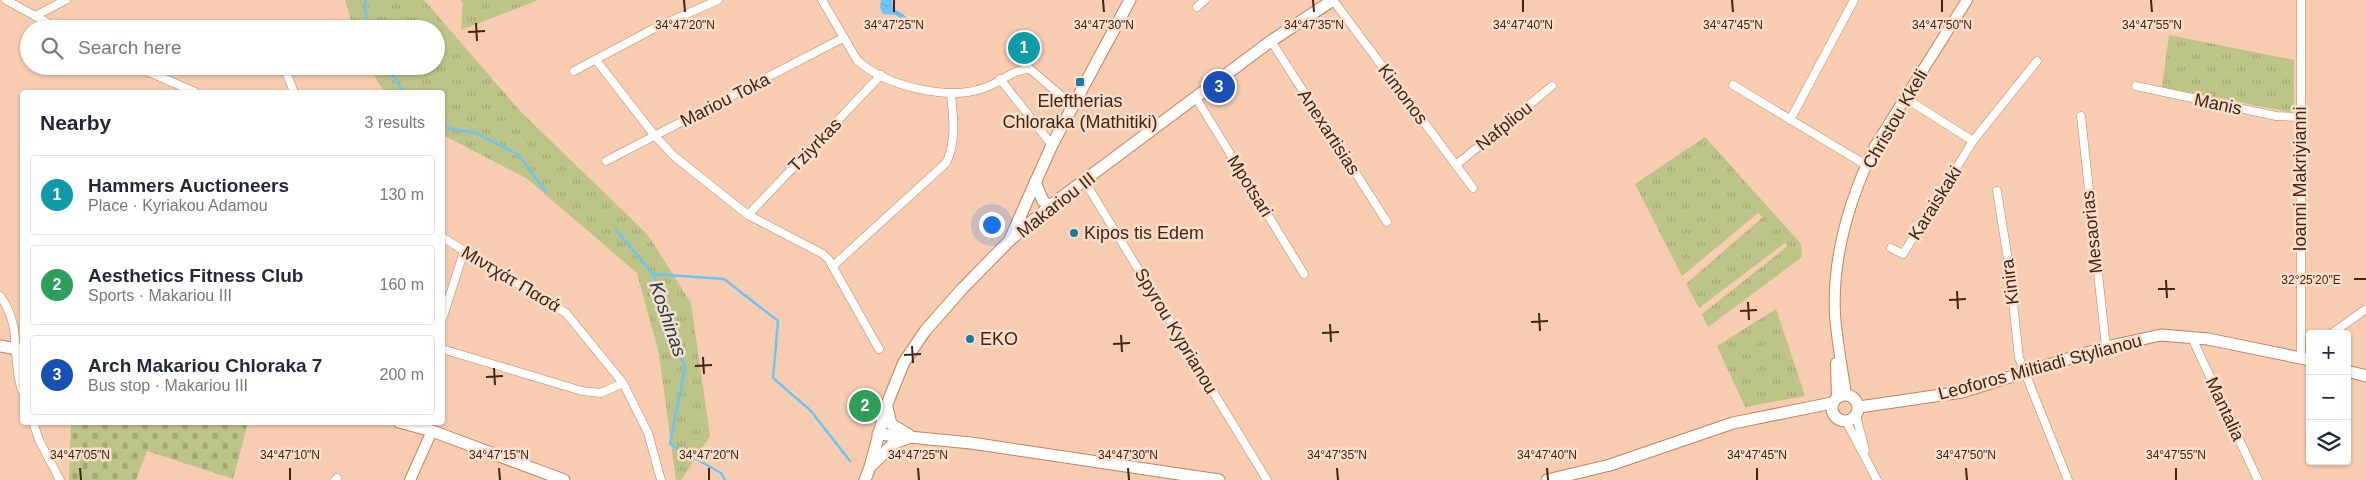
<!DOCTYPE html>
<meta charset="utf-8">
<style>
body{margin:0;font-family:Helvetica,sans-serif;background:#f2f2f3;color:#1f2937}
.controls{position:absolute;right:15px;bottom:15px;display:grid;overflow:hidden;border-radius:5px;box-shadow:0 1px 4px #0004}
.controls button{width:45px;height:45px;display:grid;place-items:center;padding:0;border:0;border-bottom:1px solid #e0e1e3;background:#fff;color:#1f2937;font:25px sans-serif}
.you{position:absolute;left:991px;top:224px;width:18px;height:18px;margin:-12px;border:4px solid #fff;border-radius:50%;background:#1a73e8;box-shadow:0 0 0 8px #1a73e833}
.badge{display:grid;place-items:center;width:32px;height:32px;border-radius:50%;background:#d93025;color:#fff;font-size:16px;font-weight:700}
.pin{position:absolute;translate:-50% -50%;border:2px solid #fff;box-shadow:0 1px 5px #0006}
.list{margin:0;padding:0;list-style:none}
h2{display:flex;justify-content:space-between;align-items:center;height:65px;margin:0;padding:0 20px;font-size:21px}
h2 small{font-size:16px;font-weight:400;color:#747a83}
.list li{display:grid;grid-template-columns:32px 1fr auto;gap:15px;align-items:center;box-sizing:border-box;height:80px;margin:0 10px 10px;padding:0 10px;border:1px solid #e0e1e3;border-radius:5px}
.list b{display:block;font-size:19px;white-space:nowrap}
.list p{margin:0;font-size:16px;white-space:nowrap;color:#747a83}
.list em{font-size:16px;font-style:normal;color:#747a83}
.icon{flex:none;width:28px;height:28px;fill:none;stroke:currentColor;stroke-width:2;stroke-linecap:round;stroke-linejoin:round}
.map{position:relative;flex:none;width:2366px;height:480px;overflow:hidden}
.search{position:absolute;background:#fff;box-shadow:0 1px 4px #0004;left:20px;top:20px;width:425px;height:55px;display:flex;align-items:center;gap:12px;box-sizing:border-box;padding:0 18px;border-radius:28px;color:#747a83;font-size:19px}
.panel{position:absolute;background:#fff;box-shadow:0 1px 4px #0004;left:20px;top:90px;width:425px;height:335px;border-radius:5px}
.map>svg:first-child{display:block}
.grass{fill:url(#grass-tufts)}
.cemetery{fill:url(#cemetery-stones)}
.water{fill:url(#water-ripples)}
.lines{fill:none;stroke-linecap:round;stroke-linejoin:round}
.stream{stroke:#6ec5f4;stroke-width:2.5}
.minor-casing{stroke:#c48357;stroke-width:9}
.tertiary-casing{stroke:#c48357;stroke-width:12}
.secondary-casing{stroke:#c48357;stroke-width:13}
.minor{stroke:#fff;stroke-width:8}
.tertiary{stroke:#fff;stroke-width:10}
.secondary{stroke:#fff;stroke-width:11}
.ticks{fill:none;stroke:#402613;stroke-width:2}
.poi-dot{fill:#197ba7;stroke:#faddcb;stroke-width:2}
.labels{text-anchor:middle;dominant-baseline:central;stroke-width:5;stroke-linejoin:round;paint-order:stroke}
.street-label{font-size:18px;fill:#402613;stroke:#faddcb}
.poi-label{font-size:18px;fill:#402613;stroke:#faddcb;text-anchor:start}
.water-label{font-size:19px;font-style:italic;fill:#1c4155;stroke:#faddcb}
.ticks-label{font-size:12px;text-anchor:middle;fill:#402613;stroke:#faddcb;stroke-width:5;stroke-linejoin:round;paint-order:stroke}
</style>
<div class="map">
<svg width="2366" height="480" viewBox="0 0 2366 480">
<defs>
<pattern id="grass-tufts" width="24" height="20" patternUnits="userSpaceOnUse" patternTransform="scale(1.25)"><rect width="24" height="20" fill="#bcc488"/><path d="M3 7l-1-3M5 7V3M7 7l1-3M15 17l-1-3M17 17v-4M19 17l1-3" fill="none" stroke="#a3a874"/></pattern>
<pattern id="cemetery-stones" width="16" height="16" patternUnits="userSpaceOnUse" patternTransform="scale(1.25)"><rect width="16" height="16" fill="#bcc488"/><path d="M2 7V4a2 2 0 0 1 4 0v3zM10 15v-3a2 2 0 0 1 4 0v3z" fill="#a3a874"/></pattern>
<pattern id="water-ripples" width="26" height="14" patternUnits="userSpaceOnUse" patternTransform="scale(1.25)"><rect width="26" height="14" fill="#6ec5f4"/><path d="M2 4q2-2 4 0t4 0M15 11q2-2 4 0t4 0" fill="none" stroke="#60a9d0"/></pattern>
</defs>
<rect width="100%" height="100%" fill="#f7ccb1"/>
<g class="grass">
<polygon points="345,0 424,0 521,112 648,235 691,303 710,436 681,480 676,480 659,354 637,273 526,178 443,135 442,92 385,92 367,66 436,66 436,29 354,29"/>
<polygon points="460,0 538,0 461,30 463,3"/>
<polygon points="2169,35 2294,60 2294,113 2162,87"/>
<polygon points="1705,137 1801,244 1802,257 1708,327 1702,314 1788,246 1785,243 1699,308 1686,284 1763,217 1758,213 1682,276 1635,184"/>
<polygon points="1776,309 1805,396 1745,407 1717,346"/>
</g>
<polygon class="cemetery" points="71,422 248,422 248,423 233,479 147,451 136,480 69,480"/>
<polygon class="water" points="881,0 892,0 893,8 911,20 914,28 906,31 900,28 900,19 896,15 883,14 880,8"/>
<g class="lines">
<g class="stream">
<polyline points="365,0 367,29"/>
<polyline points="387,66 403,92"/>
<polyline points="442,127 476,133 519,155 546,192"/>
<polyline points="616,230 653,274 685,368 670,444 721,473 725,480"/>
<polyline points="653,274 724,279 778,321 773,378 811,411 850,461"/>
</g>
<g class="minor-casing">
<g id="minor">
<polyline points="6,0 59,29"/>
<path d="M822,0L857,60C885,86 948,101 984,88C1001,83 1012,69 1030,69L1073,106"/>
<polyline points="1333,0 1473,188"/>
<polyline points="1197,7 1205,0"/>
<polyline points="35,16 66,0"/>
<polyline points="1271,41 1387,222"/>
<polyline points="596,60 655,136 675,157 748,215 823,254 829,260 879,349"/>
<polyline points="135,66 195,92"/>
<polyline points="574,71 653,29 718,0"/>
<polyline points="286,72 294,92"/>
<polyline points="1000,79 1052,145"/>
<polyline points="1733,85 1866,165"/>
<polyline points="2136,86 2276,116 2300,117"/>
<polyline points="1196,98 1304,274"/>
<polyline points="1905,98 1973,141"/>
<polyline points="2081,116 2106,347"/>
<polyline points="1790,120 1854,0"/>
<polyline points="606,161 843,38"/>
<polyline points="1456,165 1552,86"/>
<polyline points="1085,182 1267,480"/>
<polyline points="1997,191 2009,266 2019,358 2068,480"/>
<polyline points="748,215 881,75"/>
<polyline points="442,237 566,313 623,383 648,433 661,480"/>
<polyline points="1891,248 1903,254 1973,141 2037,61"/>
<path d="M834,265L946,163C957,141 953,117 951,94"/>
<path d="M0,296C23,327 11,358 22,391"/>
<polyline points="442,320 464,251"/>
<polyline points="2331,334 2366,309"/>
<polyline points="2192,338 2258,480"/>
<polyline points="442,349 582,391 601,393 623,383"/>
<polyline points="2301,357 2301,0"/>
<polyline points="1856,416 1865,450"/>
<polyline points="1846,421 1877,480"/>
<polyline points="33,422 39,440 60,480"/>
<polyline points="335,480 337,478"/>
</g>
</g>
<g class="tertiary-casing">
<g id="tertiary">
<polyline points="1836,363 1837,397"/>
<path d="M1846,394C1842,368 1837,341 1835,315C1832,257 1850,198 1875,146L1967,0"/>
<polyline points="410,480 432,431"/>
</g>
</g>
<g class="secondary-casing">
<g id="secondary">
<polyline points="1035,182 1043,201 1050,206"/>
<polyline points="1011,237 1052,145 1130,0"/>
<polyline points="0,346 22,350"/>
<polyline points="2347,371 2366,376"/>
<circle cx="1845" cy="408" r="13"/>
<polyline points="887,407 891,424 909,435"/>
<polyline points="1859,407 1962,392 2106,347 2161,335 2208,339 2310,360"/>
<polyline points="399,422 432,431 564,480"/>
<polyline points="878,434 971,443 1219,480"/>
<polyline points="872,465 894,443 908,438"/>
<polyline points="865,480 870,467 887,404 904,362 925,331 962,289 1009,241 1050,206 1271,41 1333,0"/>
<polyline points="1547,480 1610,465 1733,423 1832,403"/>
</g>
</g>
<use href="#minor" class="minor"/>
<use href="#tertiary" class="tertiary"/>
<use href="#secondary" class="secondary"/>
</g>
<path class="ticks" d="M684,0L685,12M894,0V12M1103,0L1104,12M1313,0L1314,12M1523,0V12M1732,0L1733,12M1942,0V12M2151,0L2152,12M476,23L477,41M468,32L485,31M2354,279H2366M2166,280L2167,298M2158,289H2175M1957,291L1958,309M1949,300L1966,299M1748,302L1749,320M1740,311L1757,310M1539,313L1540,331M1531,322L1548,321M1330,324L1331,342M1322,333L1339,332M1121,335L1122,352M1113,344L1130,343M912,346L913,363M904,355L921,354M703,357L704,374M695,366L712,365M494,368L495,385M486,377L503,376M80,468L81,480M290,468V480M499,468L500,480M709,468V480M918,468L919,480M1128,468L1129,480M1337,468L1338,480M1547,468L1548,480M1757,468V480M1966,468L1967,480M2176,468V480"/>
<g class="poi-dot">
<rect x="1075" y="77" width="10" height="10" rx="2.5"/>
<circle cx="1074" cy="233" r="5"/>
<circle cx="970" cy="339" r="5"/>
</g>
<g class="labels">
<g class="street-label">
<text transform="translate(1403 94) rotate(53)">Kimonos</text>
<text transform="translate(725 100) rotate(-27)">Mariou Toka</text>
<text transform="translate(2218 104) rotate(12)">Manis</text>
<text transform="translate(1895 119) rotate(-60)">Christou Kkeli</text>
<text transform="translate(1504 126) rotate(-39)">Nafpliou</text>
<text transform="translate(1329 132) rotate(57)">Anexartisias</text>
<text transform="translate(815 145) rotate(-46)">Tziyrkas</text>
<text transform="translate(2300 179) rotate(-90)">Ioanni Makriyianni</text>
<text transform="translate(1250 186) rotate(58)">Mpotsari</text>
<text transform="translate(1935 203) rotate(-58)">Karaiskaki</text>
<text transform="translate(1056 205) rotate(-38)">Makariou III</text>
<text transform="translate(2092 232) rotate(-96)">Mesaorias</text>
<text transform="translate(511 279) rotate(31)">Μιντχάτ Πασά</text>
<text transform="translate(2010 282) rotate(-97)">Kinira</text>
<text transform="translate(1176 331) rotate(59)">Spyrou Kyprianou</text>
<text transform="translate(2040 367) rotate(-15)">Leoforos Miltiadi Stylianou</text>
<text transform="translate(2225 409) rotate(65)">Mantalia</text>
</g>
<g class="poi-label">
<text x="1080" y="101" text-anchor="middle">Eleftherias<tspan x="1080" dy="21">Chloraka (Mathitiki)</tspan></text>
<text x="1084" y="233">Kipos tis Edem</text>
<text x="980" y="339">EKO</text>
</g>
<g class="water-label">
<text transform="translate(668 319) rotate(71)">Koshinas</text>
</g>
</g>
<g class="ticks-label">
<text x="685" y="29">34°47'20"N</text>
<text x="894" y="29">34°47'25"N</text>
<text x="1104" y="29">34°47'30"N</text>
<text x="1314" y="29">34°47'35"N</text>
<text x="1523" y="29">34°47'40"N</text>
<text x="1733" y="29">34°47'45"N</text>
<text x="1942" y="29">34°47'50"N</text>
<text x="2152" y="29">34°47'55"N</text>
<text x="2311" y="284">32°25'20"E</text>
<text x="80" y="459">34°47'05"N</text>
<text x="290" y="459">34°47'10"N</text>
<text x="499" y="459">34°47'15"N</text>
<text x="709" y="459">34°47'20"N</text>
<text x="918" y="459">34°47'25"N</text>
<text x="1128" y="459">34°47'30"N</text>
<text x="1337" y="459">34°47'35"N</text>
<text x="1547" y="459">34°47'40"N</text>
<text x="1757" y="459">34°47'45"N</text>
<text x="1966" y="459">34°47'50"N</text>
<text x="2176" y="459">34°47'55"N</text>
</g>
</svg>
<div class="controls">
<button>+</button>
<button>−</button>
<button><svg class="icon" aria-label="layers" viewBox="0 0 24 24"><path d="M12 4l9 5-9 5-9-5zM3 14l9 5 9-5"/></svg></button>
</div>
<div class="you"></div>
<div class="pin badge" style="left:1024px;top:48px;background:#0f9aa8">1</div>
<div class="pin badge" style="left:865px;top:406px;background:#2e9e5b">2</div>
<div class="pin badge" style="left:1219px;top:87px;background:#1a4fb4">3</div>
<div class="search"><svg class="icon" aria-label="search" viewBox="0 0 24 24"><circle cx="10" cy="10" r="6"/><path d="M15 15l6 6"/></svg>Search here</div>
<section class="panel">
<h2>Nearby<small>3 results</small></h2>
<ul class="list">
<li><span class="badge" style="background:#0f9aa8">1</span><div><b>Hammers Auctioneers</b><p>Place · Kyriakou Adamou</p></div><em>130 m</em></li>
<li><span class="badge" style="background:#2e9e5b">2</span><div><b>Aesthetics Fitness Club</b><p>Sports · Makariou III</p></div><em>160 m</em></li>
<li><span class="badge" style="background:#1a4fb4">3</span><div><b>Arch Makariou Chloraka 7</b><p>Bus stop · Makariou III</p></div><em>200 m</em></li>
</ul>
</section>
</div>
